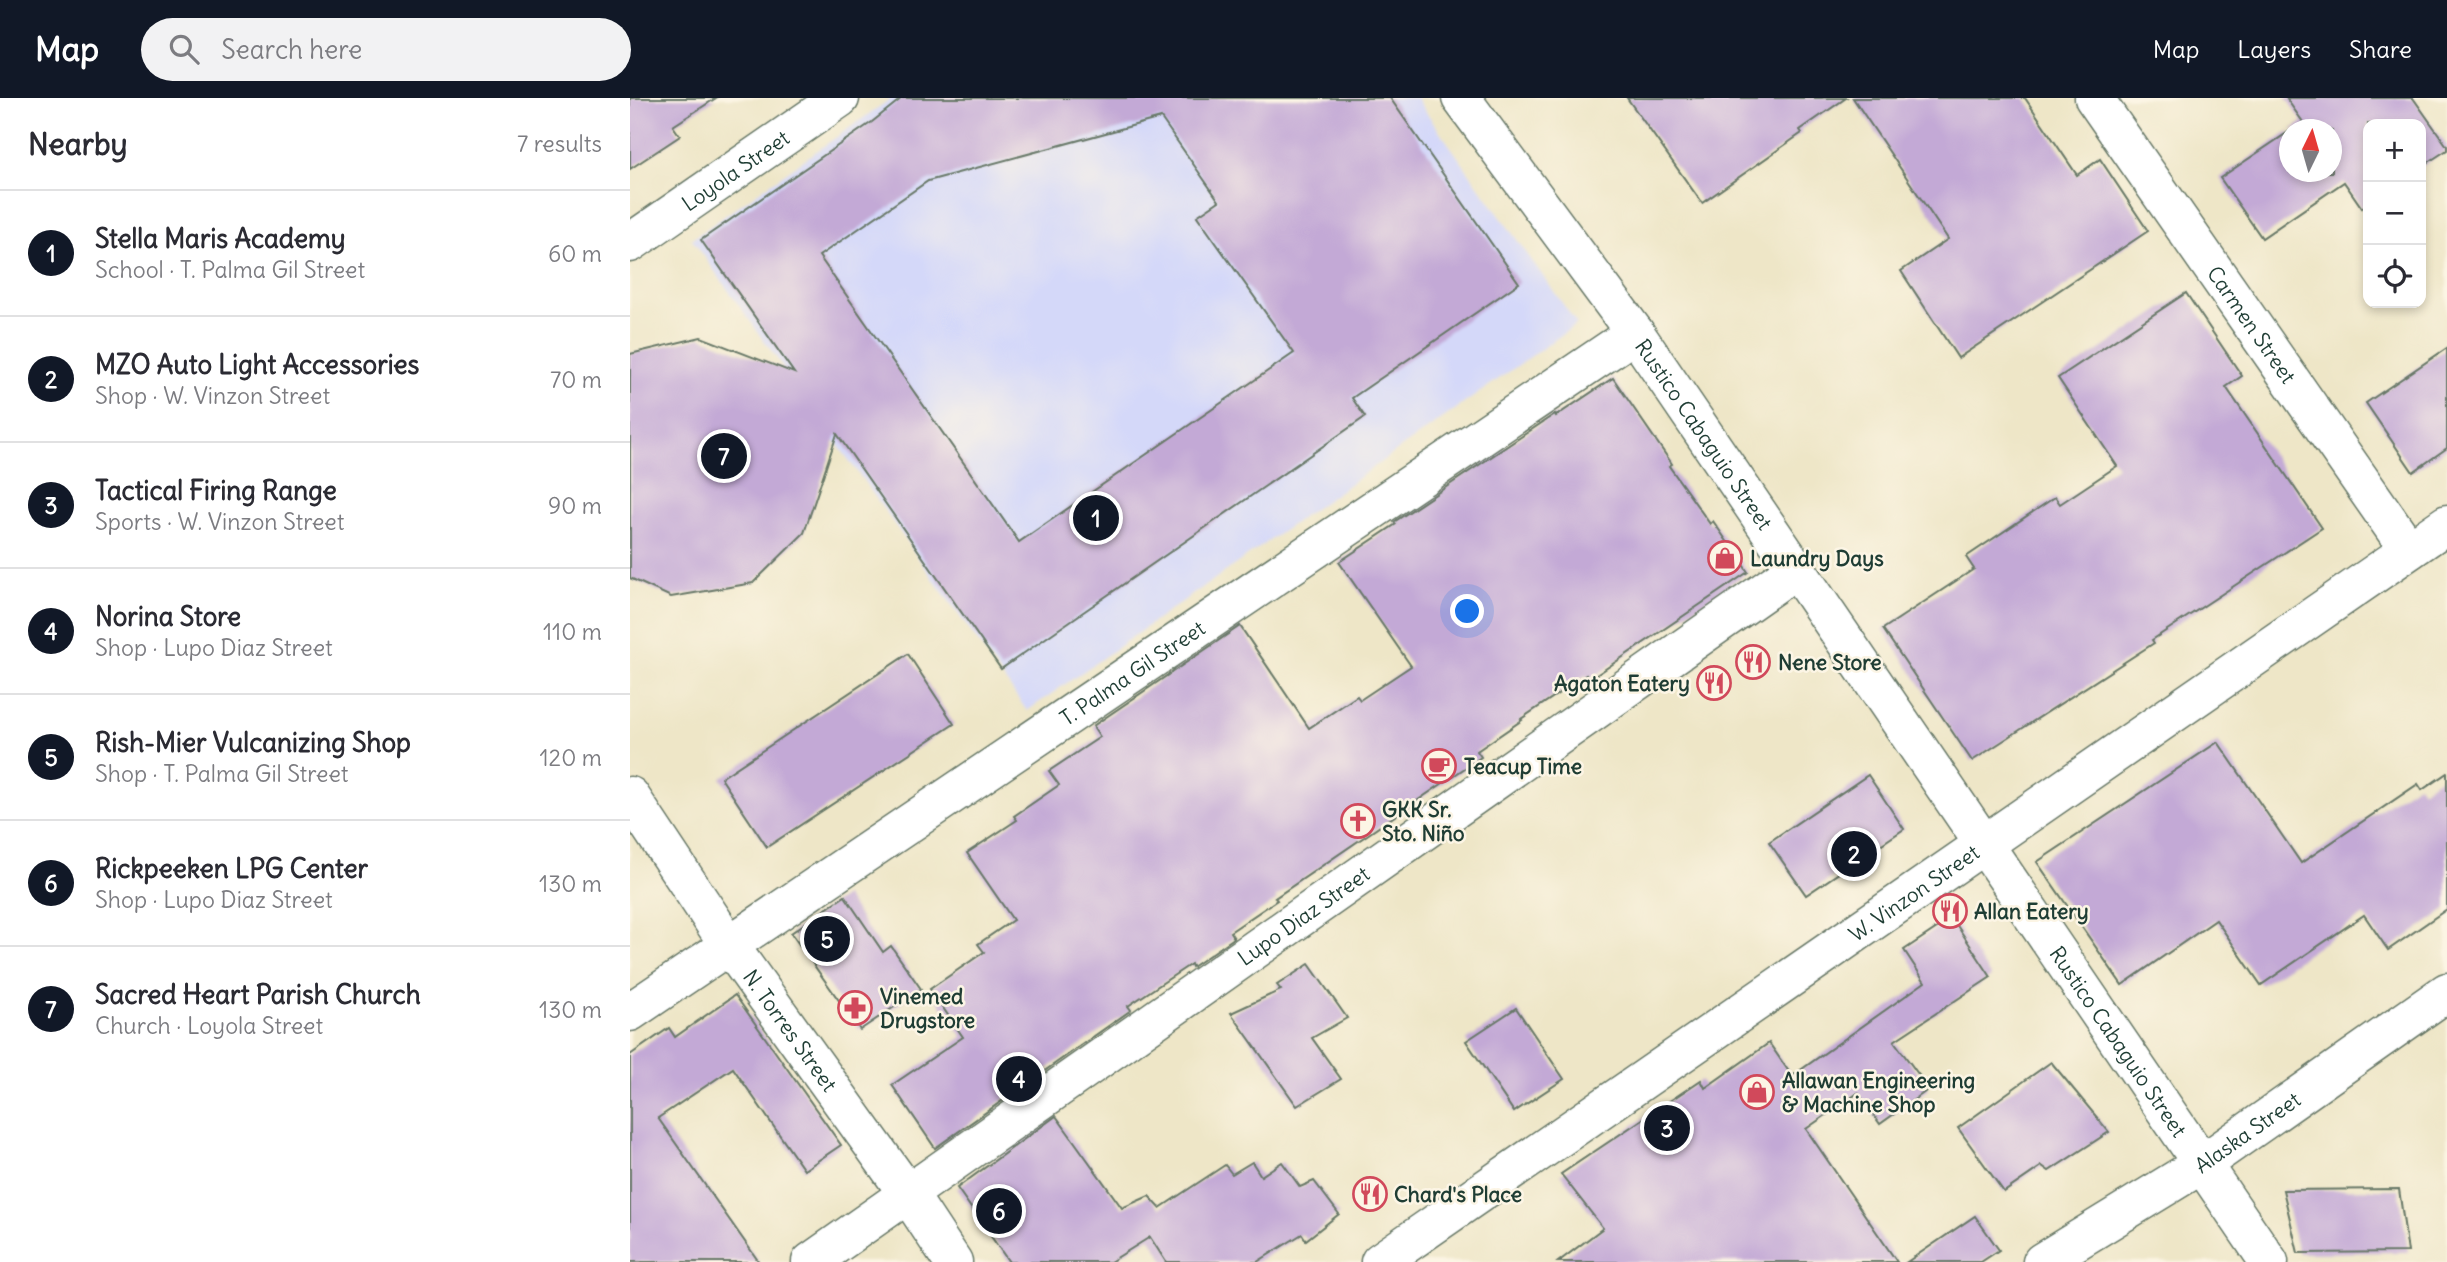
<!DOCTYPE html>
<meta charset="utf-8">
<style>
body{margin:0;font-family:Delius,sans-serif;background:#f2f2f3;color:#2b2b33}
.controls{position:absolute;right:21px;top:21px;display:grid;overflow:hidden;border-radius:14px;box-shadow:0 4px 10px #0003}
.controls button{width:63px;height:63px;display:grid;place-items:center;padding:0;border:0;border-bottom:2px solid #e1e1e2;background:#fff;color:#2b2b33;font:35px sans-serif}
.compass{position:absolute;left:1649px;top:21px;width:63px;height:63px;border-radius:50%;background:#fff;box-shadow:0 4px 10px #0003;rotate:5deg}
.you{position:absolute;left:838px;top:514px;width:24px;height:24px;margin:-18px;border:5px solid #fff;border-radius:50%;background:#1a73e8;box-shadow:0 0 0 10px #1a73e833}
.badge{display:grid;place-items:center;width:46px;height:46px;border-radius:50%;background:#111827;color:#fff;font-size:23px;font-weight:700}
.pin{position:absolute;translate:-50% -50%;border:4px solid #fff;box-shadow:0 2px 7px #0006}
.list{margin:0;padding:0;list-style:none}
h2{display:flex;justify-content:space-between;align-items:center;height:91px;margin:0;padding:0 28px;font-size:30px}
h2 small{font-size:23px;font-weight:400;color:#7c7c81}
.list li{display:grid;grid-template-columns:46px 1fr auto;gap:21px;align-items:center;box-sizing:border-box;height:126px;padding:0 28px;border-top:2px solid #e1e1e2}
.list b{display:block;font-size:26px;white-space:nowrap}
.list p{margin:0;font-size:23px;white-space:nowrap;color:#7c7c81}
.list em{font-size:23px;font-style:normal;color:#7c7c81}
.icon{flex:none;width:38px;height:38px;fill:none;stroke:currentColor;stroke-width:2;stroke-linecap:round;stroke-linejoin:round}
.map{position:relative;flex:none;width:1817px;height:1164px;overflow:hidden}
header{display:flex;align-items:center;gap:42px;box-sizing:border-box;height:98px;padding:0 35px;background:#111827;color:#fff}
header strong{font-size:33px}
nav{display:flex;gap:38px;margin-inline-start:auto;font-size:24px}
.search{width:490px;height:63px;background:#f2f2f3;display:flex;align-items:center;gap:18px;box-sizing:border-box;padding:0 24px;border-radius:38px;color:#7c7c81;font-size:26px}
main{display:flex}
aside{flex:1;background:#fff}
.map>svg:first-child{display:block}
.built{fill:#d4d8f9}
.building{fill:#c3a9d6;fill-rule:evenodd}
.lines{fill:none;stroke-linecap:round;stroke-linejoin:round}
.street-casing{stroke:#677867;stroke-width:41}
.secondary-casing{stroke:#677867;stroke-width:41}
.street{stroke:#fff;stroke-width:38}
.secondary{stroke:#fff;stroke-width:38}
.labels{text-anchor:middle;dominant-baseline:central;stroke-width:5;stroke-linejoin:round;paint-order:stroke}
.street-label{font-size:21px;fill:#1f3d34;stroke:#fcf5e5}
.poi-label{font-size:21px;font-weight:bold;fill:#1f3d34;stroke:#fcf5e5;text-anchor:start}
</style>
<header>
<strong>Map</strong>
<div class="search"><svg class="icon" aria-label="search" viewBox="0 0 24 24"><circle cx="10" cy="10" r="6"/><path d="M15 15l6 6"/></svg>Search here</div>
<nav><a>Map</a><a>Layers</a><a>Share</a></nav>
</header>
<main>
<aside>
<h2>Nearby<small>7 results</small></h2>
<ul class="list">
<li><span class="badge">1</span><div><b>Stella Maris Academy</b><p>School · T. Palma Gil Street</p></div><em>60 m</em></li>
<li><span class="badge">2</span><div><b>MZO Auto Light Accessories</b><p>Shop · W. Vinzon Street</p></div><em>70 m</em></li>
<li><span class="badge">3</span><div><b>Tactical Firing Range</b><p>Sports · W. Vinzon Street</p></div><em>90 m</em></li>
<li><span class="badge">4</span><div><b>Norina Store</b><p>Shop · Lupo Diaz Street</p></div><em>110 m</em></li>
<li><span class="badge">5</span><div><b>Rish-Mier Vulcanizing Shop</b><p>Shop · T. Palma Gil Street</p></div><em>120 m</em></li>
<li><span class="badge">6</span><div><b>Rickpeeken LPG Center</b><p>Shop · Lupo Diaz Street</p></div><em>130 m</em></li>
<li><span class="badge">7</span><div><b>Sacred Heart Parish Church</b><p>Church · Loyola Street</p></div><em>130 m</em></li>
</ul>
</aside>
<div class="map">
<svg width="1817" height="1164" viewBox="0 0 1817 1164">
<rect width="100%" height="100%" fill="#fcf5e5"/>
<filter id="ink" filterUnits="userSpaceOnUse"><feTurbulence type="fractalNoise" baseFrequency=".0143" numOctaves="2"/><feDisplacementMap in="SourceGraphic" scale="14" xChannelSelector="R" yChannelSelector="G"/><feConvolveMatrix kernelMatrix="1 2 1 2 8 2 1 2 1" color-interpolation-filters="sRGB"/></filter>
<filter id="wash" filterUnits="userSpaceOnUse"><feTurbulence type="fractalNoise" baseFrequency=".00686" numOctaves="4" result="noise"/><feDisplacementMap in="SourceGraphic" scale="28" xChannelSelector="R" yChannelSelector="G"/><feGaussianBlur stdDeviation="1.57" result="paint"/><feColorMatrix in="noise" values="0 0 0 0 0 0 0 0 0 0 0 0 0 0 0 0 0 1.4 0 .05"/><feComposite in="paint" operator="in"/></filter>
<g filter="url(#wash)">
<rect width="100%" height="100%" fill="#eee6c7"/>
<polygon class="built" points="262,0 786,0 947,226 397,613 62,141"/>
<g id="blocks">
<g class="building">
<polygon points="0,0 86,0 43,28 50,38 0,71"/>
<path d="M272,0H760L889,185L722,300L735,319L371,571L207,336L174,435L123,485L41,499L0,480V256L71,239L164,275L71,142L242,24ZM531,20L589,103L567,118L664,255L389,444L189,158L298,83Z"/>
<polygon points="997,0 1216,0 1170,32 1172,35 1072,105"/>
<polygon points="1223,0 1395,0 1447,77 1470,61 1518,133 1328,260 1271,173 1318,141"/>
<polygon points="1656,0 1783,0 1817,48 1817,52 1791,69 1791,26 1738,26 1738,105 1732,110 1714,84 1632,140 1590,80 1660,33 1660,74 1702,74 1702,32 1662,32 1673,24"/>
<polygon points="1556,195 1612,278 1596,289 1692,430 1522,542 1524,545 1342,663 1253,531 1344,471 1336,459 1425,399 1430,406 1487,368 1428,280"/>
<polygon points="1817,250 1817,350 1783,374 1736,305"/>
<polygon points="983,280 1042,366 1039,368 1080,426 1083,423 1118,474 959,582 956,577 891,621 892,622 847,653 851,659 645,800 647,802 600,834 604,840 562,869 561,866 498,908 501,912 305,1050 262,987 333,939 300,891 354,854 348,846 383,822 337,755 387,722 384,718 429,687 419,673 470,639 463,628 610,528 679,630 727,598 730,602 781,568 709,464 766,426 764,424 925,316 926,318"/>
<polygon points="278,556 324,626 137,749 91,680"/>
<polygon points="1588,644 1671,765 1788,686 1792,692 1817,675 1817,811 1758,852 1734,817 1631,887 1586,822 1492,887 1407,764"/>
<polygon points="1238,677 1274,731 1176,797 1139,744"/>
<polygon points="215,798 253,854 261,848 291,891 230,932 161,835"/>
<polygon points="1322,820 1361,879 1264,943 1299,991 1250,1026 1228,995 1176,1031 1267,1164 928,1164 973,1130 931,1076 1071,982 1075,990 1139,945 1162,978 1295,884 1274,852"/>
<polygon points="679,866 717,920 682,940 711,981 667,1008 601,915 651,892 647,887"/>
<polygon points="105,897 211,1047 174,1072 103,970 28,1020 129,1164 0,1164 0,957 39,930 45,939"/>
<polygon points="886,910 934,981 884,1014 836,943"/>
<polygon points="1421,964 1479,1034 1419,1073 1412,1068 1374,1094 1328,1030"/>
<polygon points="426,1018 492,1110 519,1098 530,1110 595,1067 602,1076 622,1064 631,1078 652,1064 670,1089 684,1083 709,1116 676,1142 672,1136 627,1164 536,1164 520,1139 480,1164 379,1164 327,1090"/>
<polygon points="1769,1091 1778,1154 1668,1155 1653,1092"/>
<polygon points="1345,1118 1369,1152 1351,1164 1277,1164"/>
</g>
</g>
</g>
<g filter="url(#ink)">
<use href="#blocks" fill-opacity="0" stroke="#677867" stroke-width="2"/>
<g class="lines">
<g class="street-casing">
<g id="street">
<path id="s1" d="M831,0L1005,235L1639,1164"/>
<path id="s2" d="M1464,0L1779,452"/>
<path id="s3" d="M0,914L1005,235"/>
<path id="s4" d="M181,1164L1166,471"/>
<path id="s5" d="M750,1164L1817,426"/>
<path id="s6" d="M1412,1164L1572,1066L1817,894"/>
</g>
</g>
<g class="secondary-casing">
<g id="secondary">
<path id="s7" d="M0,145L210,0"/>
<path id="s8" d="M0,698L99,847L278,1096L323,1164"/>
</g>
</g>
<use href="#street" class="street"/>
<use href="#secondary" class="secondary"/>
</g>
</g>
<defs>
<g id="shop-ring" transform="scale(1.75)"><circle r="9.5" fill="#fcf5e5" stroke="#d1495b" stroke-width="1.5"/><path d="M-5-2.5h2.3a2.7 3.5 0 0 1 5.4 0H5L5.5 6h-11ZM-1.5-2.5h3a1.5 2.3 0 0 0-3 0Z" fill="#d1495b"/></g>
<g id="restaurant-ring" transform="scale(1.75)"><circle r="9.5" fill="#fcf5e5" stroke="#d1495b" stroke-width="1.5"/><path d="M-5-6h1v4h1v-4h1v4h1v-4h1v5L-1.5 .5V6h-2V.5L-5-1ZM5-6V6H3V1.5H1.5Q1.5-4 5-6Z" fill="#d1495b"/></g>
<g id="cafe-ring" transform="scale(1.75)"><circle r="9.5" fill="#fcf5e5" stroke="#d1495b" stroke-width="1.5"/><path d="M-5.5-4.5H6V0H3Q3 3.5 0 3.5H-2.5Q-5.5 3.5-5.5 0ZM3-3.2v2h1.7v-2ZM-6 4.5H4V6H-6Z" fill="#d1495b"/></g>
<g id="church-ring" transform="scale(1.75)"><circle r="9.5" fill="#fcf5e5" stroke="#d1495b" stroke-width="1.5"/><path d="M-1.2-6h2.4v3.5h3.3v2.4h-3.3V6h-2.4V-.1h-3.3v-2.4h3.3Z" fill="#d1495b"/></g>
<g id="pharmacy-ring" transform="scale(1.75)"><circle r="9.5" fill="#fcf5e5" stroke="#d1495b" stroke-width="1.5"/><path d="M-2-6h4v4h4v4h-4v4h-4v-4h-4v-4h4Z" fill="#d1495b"/></g>
</defs>
<g fill-rule="evenodd">
<use href="#shop-ring" x="1095" y="460"/>
<use href="#restaurant-ring" x="1123" y="564"/>
<use href="#restaurant-ring" x="1084" y="585"/>
<use href="#cafe-ring" x="809" y="668"/>
<use href="#church-ring" x="728" y="723"/>
<use href="#restaurant-ring" x="1320" y="813"/>
<use href="#pharmacy-ring" x="225" y="910"/>
<use href="#shop-ring" x="1127" y="994"/>
<use href="#restaurant-ring" x="740" y="1096"/>
</g>
<g class="labels">
<g class="street-label">
<text stroke="none"><textPath href="#s7" startOffset="128">Loyola Street</textPath></text>
<text stroke="none"><textPath href="#s2" startOffset="276">Carmen Street</textPath></text>
<text stroke="none"><textPath href="#s1" startOffset="415">Rustico Cabaguio Street</textPath></text>
<text stroke="none"><textPath href="#s3" startOffset="606">T. Palma Gil Street</textPath></text>
<text stroke="none"><textPath href="#s5" startOffset="649">W. Vinzon Street</textPath></text>
<text stroke="none"><textPath href="#s4" startOffset="602">Lupo Diaz Street</textPath></text>
<text stroke="none"><textPath href="#s8" startOffset="284">N. Torres Street</textPath></text>
<text stroke="none"><textPath href="#s1" startOffset="1150">Rustico Cabaguio Street</textPath></text>
<text stroke="none"><textPath href="#s6" startOffset="243">Alaska Street</textPath></text>
</g>
<g class="poi-label">
<text x="1120" y="460">Laundry Days</text>
<text x="1148" y="564">Nene Store</text>
<text x="1060" y="585" text-anchor="end">Agaton Eatery</text>
<text x="834" y="668">Teacup Time</text>
<text x="752" y="711">GKK Sr.<tspan x="752" dy="24">Sto. Niño</tspan></text>
<text x="1344" y="813">Allan Eatery</text>
<text x="250" y="898">Vinemed<tspan x="250" dy="24">Drugstore</tspan></text>
<text x="1152" y="982">Allawan Engineering<tspan x="1152" dy="24">&amp; Machine Shop</tspan></text>
<text x="764" y="1096">Chard's Place</text>
</g>
</g>
</svg>
<div class="controls">
<button>+</button>
<button>−</button>
<button><svg class="icon" aria-label="locate" viewBox="0 0 24 24"><circle cx="12" cy="12" r="6"/><path d="M12 2v4M12 18v4M2 12h4M18 12h4"/></svg></button>
</div>
<svg class="compass" viewBox="-18 -18 36 36"><path d="M0-13l5 13h-10z" fill="#e53935"/><path d="M0 13l5-13h-10z" fill="#7c7c81"/></svg>
<div class="you"></div>
<div class="pin badge" style="left:466px;top:420px">1</div>
<div class="pin badge" style="left:1224px;top:756px">2</div>
<div class="pin badge" style="left:1037px;top:1030px">3</div>
<div class="pin badge" style="left:389px;top:981px">4</div>
<div class="pin badge" style="left:197px;top:841px">5</div>
<div class="pin badge" style="left:369px;top:1113px">6</div>
<div class="pin badge" style="left:94px;top:358px">7</div>
</div>
</main>
